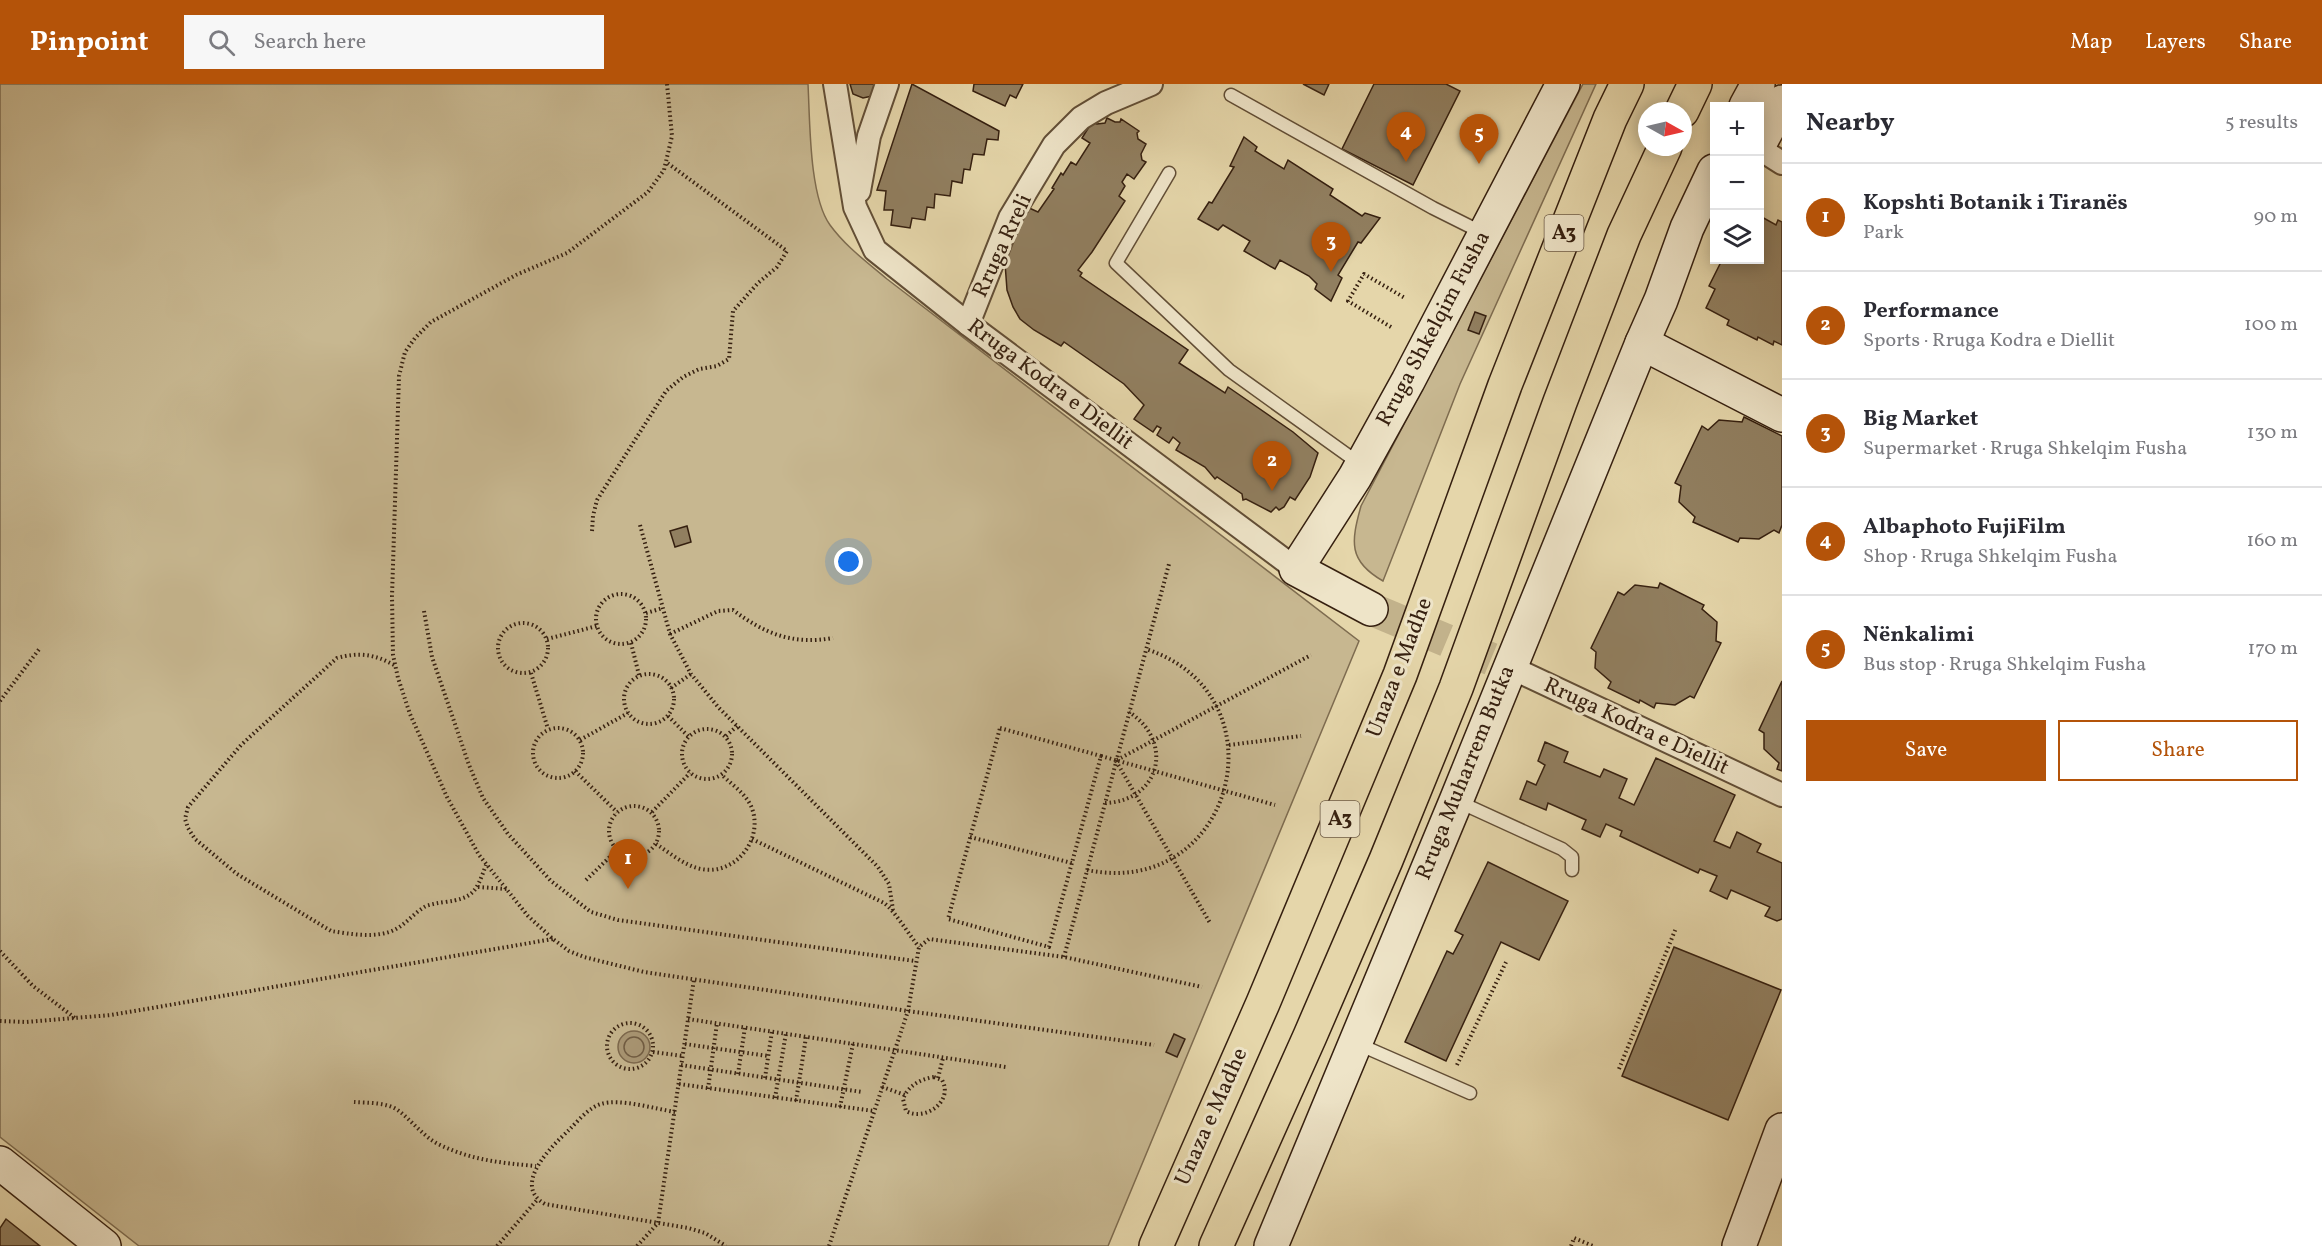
<!DOCTYPE html>
<meta charset="utf-8">
<style>
body{margin:0;font-family:Vollkorn,serif;background:#f7f7f7;color:#2b2b33}
.controls{position:absolute;right:18px;top:18px;display:grid;overflow:hidden;border-radius:0px;box-shadow:0 3px 15px #0003}
.controls button{width:54px;height:54px;display:grid;place-items:center;padding:0;border:0;border-bottom:2px solid #e1e1e2;background:#fff;color:#2b2b33;font:30px sans-serif}
.compass{position:absolute;left:1638px;top:18px;width:54px;height:54px;border-radius:50%;background:#fff;box-shadow:0 3px 15px #0003;rotate:98deg}
.you{position:absolute;left:849px;top:478px;width:21px;height:21px;margin:-15px;border:4px solid #fff;border-radius:50%;background:#1a73e8;box-shadow:0 0 0 9px #1a73e833}
.badge{display:grid;place-items:center;width:39px;height:39px;border-radius:50%;background:#b45309;color:#fff;font-size:20px;font-weight:700}
.pin{position:absolute;translate:-50% -50px;filter:drop-shadow(0 2px 3px #0008)}
.pin::after{content:'';position:absolute;top:32px;width:21px;height:18px;background:inherit;clip-path:polygon(0 0,100% 0,50% 100%)}
.list{margin:0;padding:0;list-style:none}
h2{display:flex;justify-content:space-between;align-items:center;height:78px;margin:0;padding:0 24px;font-size:26px}
h2 small{font-size:20px;font-weight:400;color:#7c7c81}
.list li{display:grid;grid-template-columns:39px 1fr auto;gap:18px;align-items:center;box-sizing:border-box;height:108px;padding:0 24px;border-top:2px solid #e1e1e2}
.list b{display:block;font-size:22px;white-space:nowrap}
.list p{margin:0;font-size:20px;white-space:nowrap;color:#7c7c81}
.list em{font-size:20px;font-style:normal;color:#7c7c81}
.actions{display:flex;gap:12px;padding:18px 24px}
.actions a{flex:1;padding:14px 0;border:2px solid #b45309;border-radius:0px;text-align:center;font-size:21px;color:#b45309}
.actions .main{background:#b45309;color:#fff}
.icon{flex:none;width:33px;height:33px;fill:none;stroke:currentColor;stroke-width:2;stroke-linecap:round;stroke-linejoin:round}
.map{position:relative;flex:none;width:1782px;height:1162px;overflow:hidden}
header{display:flex;align-items:center;gap:36px;box-sizing:border-box;height:84px;padding:0 30px;background:#b45309;color:#fff}
header strong{font-size:28px}
nav{display:flex;gap:33px;margin-inline-start:auto;font-size:21px}
.search{width:420px;height:54px;background:#f7f7f7;display:flex;align-items:center;gap:15px;box-sizing:border-box;padding:0 21px;border-radius:0px;color:#7c7c81;font-size:22px}
main{display:flex}
aside{flex:1;background:#fff}
.map>svg:first-child{display:block}
.green{fill:#c7b790;stroke:#7e6c50;stroke-width:1.5}
.water{fill:#aa9876;stroke:#7c684d;stroke-width:1.5}
.lines{fill:none;stroke-linecap:round;stroke-linejoin:round}
.shore{stroke:#705c43;stroke-width:1.5}
.building{fill:#917f60;stroke:#362010;stroke-width:1.5}
.secondary-tunnel{stroke:#c2b28b;stroke-width:33;stroke-dasharray:33 16;stroke-linecap:butt}
.lane-casing{stroke:#624e36;stroke-width:15}
.street-casing{stroke:#624e36;stroke-width:26}
.secondary-casing{stroke:#362010;stroke-width:36}
.highway-casing{stroke:#362010;stroke-width:36}
.path{stroke:#362010;stroke-width:4;stroke-dasharray:1.5 3;stroke-linecap:butt}
.lane{stroke:#eee4c8;stroke-width:12}
.street{stroke:#eee4c8;stroke-width:22}
.secondary{stroke:#eee4c8;stroke-width:33}
.highway{stroke:#e5d6aa;stroke-width:33}
.labels{text-anchor:middle;dominant-baseline:central;stroke-width:6;stroke-linejoin:round;paint-order:stroke}
.shield{fill:#eee4c8;stroke:#6d5b47;stroke-width:1.5}
.shield-label{font-size:21px;font-weight:bold;fill:#362010}
.street-label{font-size:22px;fill:#362010;stroke:#eee4c8}
</style>
<header>
<strong>Pinpoint</strong>
<div class="search"><svg class="icon" aria-label="search" viewBox="0 0 24 24"><circle cx="10" cy="10" r="6"/><path d="M15 15l6 6"/></svg>Search here</div>
<nav><a>Map</a><a>Layers</a><a>Share</a></nav>
</header>
<main>
<div class="map">
<svg width="1782" height="1162" viewBox="0 0 1782 1162">
<rect width="100%" height="100%" fill="#e5d6aa"/>
<filter id="stains"><feTurbulence type="fractalNoise" baseFrequency=".00333" numOctaves="4"/><feColorMatrix values="0 0 0 0 .2 0 0 0 0 .09 0 0 0 0 .02 0 0 0 .5 -.17"/></filter>
<radialGradient id="worn" r=".72"><stop offset=".6" stop-color="#630" stop-opacity="0"/><stop offset="1" stop-color="#630" stop-opacity=".3"/></radialGradient>
<g class="green">
<path d="M0,0H808C810,37 809,112 830,141C846,163 867,178 887,195L1359,557L1108,1162H139L0,1053Z"/>
<path d="M1583,0H1596L1460,300L1383,497C1348,477 1351,458 1361,422Z"/>
</g>
<circle class="water" cx="634" cy="963" r="16"/>
<g class="lines">
<circle class="shore" cx="634" cy="963" r="10"/>
</g>
<g class="building">
<polygon points="850,0 882,0 872,12 863,14 853,10"/>
<polygon points="912,0 999,47 998,56 987,55 984,71 973,70 970,86 964,85 962,99 952,97 950,112 935,110 934,124 927,123 925,136 912,134 910,144 891,141 893,126 884,126 886,107 877,106"/>
<polygon points="974,0 1023,0 1016,14 1010,11 1005,22 973,7"/>
<polygon points="1303,0 1329,0 1324,11"/>
<polygon points="1374,0 1446,0 1460,7 1413,101 1342,65"/>
<polygon points="1107,34 1115,38 1120,38 1121,35 1139,47 1137,49 1138,55 1146,60 1141,70 1142,76 1146,78 1134,95 1127,90 1122,98 1125,102 1119,112 1125,117 1092,168 1078,186 1082,189 1080,192 1188,266 1179,279 1225,309 1228,303 1293,348 1318,369 1310,393 1295,416 1290,413 1284,423 1279,426 1276,423 1271,428 1246,415 1243,416 1242,410 1217,393 1215,395 1205,383 1176,366 1180,359 1173,353 1169,359 1157,351 1161,344 1157,342 1153,348 1134,335 1144,321 1124,300 1064,258 1061,262 1034,246 1020,235 1013,223 1007,206 1005,179 1012,145 1027,123 1038,128 1054,105 1052,104 1061,89 1063,91 1071,78 1076,81 1090,59 1082,54 1092,38 1097,40 1105,39"/>
<polygon points="1244,53 1257,63 1255,67 1284,85 1288,76 1333,105 1330,111 1362,132 1365,129 1380,134 1361,159 1358,158 1338,191 1342,194 1331,217 1315,205 1317,200 1309,192 1280,176 1275,185 1244,167 1250,157 1223,141 1218,146 1198,135 1209,118 1212,119 1234,83 1230,82"/>
<polygon points="1760,132 1776,141 1778,136 1782,138 1782,261 1774,257 1773,261 1758,253 1757,256 1727,241 1729,236 1706,224 1715,205 1709,202 1722,176 1760,176"/>
<polygon points="1475,228 1486,232 1479,250 1468,246"/>
<polygon points="1744,333 1782,352 1782,441 1779,449 1774,446 1759,455 1740,454 1738,458 1693,438 1695,433 1679,418 1681,402 1675,399 1702,342 1708,346 1719,336 1742,338"/>
<polygon points="687,442 691,458 675,463 670,447"/>
<polygon points="1660,499 1704,521 1702,525 1717,538 1716,557 1721,559 1694,614 1690,612 1675,621 1656,619 1654,624 1640,616 1639,619 1608,604 1611,598 1595,584 1596,568 1591,564 1618,508 1624,511 1635,501 1658,504"/>
<polygon points="1782,597 1782,687 1777,685 1779,679 1764,665 1764,649 1759,646"/>
<polygon points="1545,658 1568,668 1564,678 1600,693 1604,685 1627,695 1619,714 1634,721 1656,674 1735,711 1714,757 1730,764 1737,748 1761,760 1757,768 1782,779 1782,835 1777,837 1765,832 1770,823 1731,806 1727,815 1710,807 1717,792 1700,785 1698,789 1620,752 1622,747 1606,740 1600,753 1582,745 1586,736 1548,719 1546,726 1520,715 1527,697 1536,701 1545,681 1538,677"/>
<polygon points="1488,778 1568,817 1539,876 1501,858 1446,977 1405,958 1447,867 1453,870 1463,851 1455,847"/>
<polygon points="1674,863 1781,906 1728,1036 1622,992"/>
<polygon points="1174,950 1185,955 1177,973 1166,968"/>
<polygon points="6,1135 40,1162 0,1162 0,1144"/>
</g>
<g class="lines">
<polyline class="secondary-tunnel" points="1371,525 1491,575"/>
<g class="lane-casing">
<g id="lane">
<polyline points="1231,11 1433,124 1483,149"/>
<polyline points="1169,89 1116,179 1229,286 1360,380"/>
<polyline points="1457,717 1562,765 1572,773 1572,786"/>
<polyline points="1358,960 1470,1009"/>
</g>
</g>
<g class="street-casing">
<g id="street">
<polyline points="835,0 855,123 875,166 968,240 1296,485"/>
<polyline points="1760,65 1782,79"/>
<polyline points="859,107 869,52 887,0"/>
<polyline points="968,240 1010,134 1054,61 1081,34 1106,19 1151,0"/>
<polyline points="1510,583 1782,711"/>
</g>
</g>
<g class="secondary-casing">
<g id="secondary">
<polyline points="1746,22 1758,0"/>
<polyline points="1760,59 1782,18"/>
<polyline points="1642,259 1782,331"/>
<polyline points="1371,525 1296,485 1355,393 1408,297 1563,0"/>
<polyline points="0,1079 104,1162"/>
<polyline points="1271,1162 1456,717 1642,259 1661,216 1687,144 1714,87"/>
<polyline points="1739,1162 1782,1046"/>
</g>
</g>
<g class="highway-casing">
<g id="highway">
<polyline points="1682,27 1695,0"/>
<polyline points="1156,1162 1263,919 1400,591 1505,301 1610,35 1627,0"/>
<polyline points="1216,1162 1310,952 1386,776 1456,604 1560,318 1624,151 1665,63"/>
</g>
</g>
<g class="path">
<polyline points="667,0 672,52 664,86 648,108 567,169 516,191 431,238 415,254 405,268 399,292 392,512 393,571 398,594 410,630 447,713 479,771 528,832 553,855 569,867 584,873 644,888 908,927 1154,961"/>
<polyline points="1391,243 1348,217 1364,190 1405,214"/>
<polyline points="640,441 670,550 691,590 719,624 878,783 889,800 893,826"/>
<polyline points="592,447 593,432 597,416 666,307 683,293 699,285 717,282 729,275 733,227 758,199 777,183 787,167 666,78"/>
<circle cx="621" cy="535" r="25"/>
<polyline points="424,527 432,573 469,681 483,714 508,750 551,797 591,828 618,836 915,877"/>
<polyline points="646,529 663,524"/>
<circle cx="523" cy="564" r="25"/>
<path d="M670,550L718,527L733,526C765,550 793,561 833,554"/>
<polyline points="547,555 597,542"/>
<polyline points="631,559 639,591"/>
<path d="M394,581C374,570 359,568 337,574L241,661L188,723L185,735L188,744L195,755L237,790L331,847C350,850 378,855 396,845C407,839 415,828 426,822C432,820 438,819 445,818C474,814 476,808 486,781"/>
<polyline points="531,589 548,645"/>
<circle cx="649" cy="615" r="25"/>
<polyline points="671,604 691,590"/>
<polyline points="0,617 40,564"/>
<polyline points="668,632 689,653"/>
<circle cx="558" cy="669" r="25"/>
<polygon points="1000,644 1101,672 1049,863 948,835"/>
<circle cx="707" cy="670" r="25"/>
<polyline points="726,652 737,642"/>
<polyline points="580,656 628,629"/>
<polyline points="1229,661 1301,652"/>
<polyline points="1101,672 1275,721"/>
<polyline points="1117,676 1311,571"/>
<polyline points="1116,677 1210,839"/>
<polyline points="575,687 617,728"/>
<path d="M1105,719C1160,717 1175,658 1129,628"/>
<circle cx="634" cy="747" r="25"/>
<polyline points="652,728 690,689"/>
<polyline points="970,753 1072,779"/>
<path d="M752,755L884,819C895,827 909,851 919,863"/>
<path d="M656,760C670,769 685,782 701,785C736,792 765,754 751,722C744,708 732,701 722,691"/>
<path d="M1087,786C1234,816 1287,611 1146,565"/>
<polyline points="586,796 617,766"/>
<polyline points="478,803 507,805"/>
<polyline points="0,867 33,902 75,934"/>
<polyline points="1064,873 1169,480"/>
<polyline points="688,935 1006,983"/>
<polyline points="0,937 26,938 111,931 553,855"/>
<circle cx="630" cy="962" r="23"/>
<polyline points="685,960 768,972"/>
<polyline points="653,968 683,972"/>
<polyline points="681,981 862,1008"/>
<polyline points="1457,981 1507,876"/>
<polyline points="1619,985 1676,844"/>
<polyline points="738,990 745,943"/>
<path d="M934,993L942,996C954,1017 925,1038 906,1027L903,1015C908,1002 920,995 934,993Z"/>
<polyline points="765,994 772,947"/>
<polyline points="938,994 943,974"/>
<polyline points="679,1000 874,1027"/>
<polyline points="882,1003 905,1011"/>
<polyline points="708,1005 717,939"/>
<polyline points="775,1014 786,949"/>
<polyline points="796,1017 806,953"/>
<path d="M354,1018C368,1019 387,1018 399,1027C412,1037 423,1052 438,1060C471,1076 501,1079 536,1082"/>
<polyline points="840,1023 853,960"/>
<path d="M675,1028C656,1025 619,1014 601,1020C588,1024 578,1037 569,1046C552,1062 511,1101 545,1120L688,1144L705,1149L726,1162"/>
<polyline points="497,1162 537,1116"/>
<polyline points="637,1162 658,1139 694,895"/>
<polyline points="829,1162 908,927 919,863 929,855 1064,873 1202,903"/>
<polyline points="1571,1162 1574,1154 1593,1162"/>
</g>
<use href="#lane" class="lane"/>
<use href="#street" class="street"/>
<use href="#secondary" class="secondary"/>
<use href="#highway" class="highway"/>
</g>
<g class="labels">
<g class="shield">
<rect x="1544.5" y="131" width="39" height="36" rx="4.5"/>
<rect x="1320.5" y="717" width="39" height="36" rx="4.5"/>
</g>
<g class="shield-label">
<text x="1564" y="149">A3</text>
<text x="1340" y="735">A3</text>
</g>
<g class="street-label">
<text transform="translate(1003 162) rotate(-65)">Rruga Rreli</text>
<text transform="translate(1434 245) rotate(-62)">Rruga Shkelqim Fusha</text>
<text transform="translate(1050 301) rotate(37)">Rruga Kodra e Diellit</text>
<text transform="translate(1400 584) rotate(-69)">Unaza e Madhe</text>
<text transform="translate(1636 643) rotate(25)">Rruga Kodra e Diellit</text>
<text transform="translate(1466 689) rotate(-68)">Rruga Muharrem Butka</text>
<text transform="translate(1212 1033) rotate(-66)">Unaza e Madhe</text>
</g>
</g>
<rect width="100%" height="100%" filter="url(#stains)"/>
<rect width="100%" height="100%" fill="url(#worn)"/>
</svg>
<div class="controls">
<button>+</button>
<button>−</button>
<button><svg class="icon" aria-label="layers" viewBox="0 0 24 24"><path d="M12 4l9 5-9 5-9-5zM3 14l9 5 9-5"/></svg></button>
</div>
<svg class="compass" viewBox="-18 -18 36 36"><path d="M0-13l5 13h-10z" fill="#e53935"/><path d="M0 13l5-13h-10z" fill="#7c7c81"/></svg>
<div class="you"></div>
<div class="pin badge" style="left:628px;top:805px">1</div>
<div class="pin badge" style="left:1272px;top:407px">2</div>
<div class="pin badge" style="left:1331px;top:188px">3</div>
<div class="pin badge" style="left:1406px;top:78px">4</div>
<div class="pin badge" style="left:1479px;top:80px">5</div>
</div>
<aside>
<h2>Nearby<small>5 results</small></h2>
<ul class="list">
<li><span class="badge">1</span><div><b>Kopshti Botanik i Tiranës</b><p>Park</p></div><em>90 m</em></li>
<li><span class="badge">2</span><div><b>Performance</b><p>Sports · Rruga Kodra e Diellit</p></div><em>100 m</em></li>
<li><span class="badge">3</span><div><b>Big Market</b><p>Supermarket · Rruga Shkelqim Fusha</p></div><em>130 m</em></li>
<li><span class="badge">4</span><div><b>Albaphoto FujiFilm</b><p>Shop · Rruga Shkelqim Fusha</p></div><em>160 m</em></li>
<li><span class="badge">5</span><div><b>Nënkalimi</b><p>Bus stop · Rruga Shkelqim Fusha</p></div><em>170 m</em></li>
</ul>
<div class="actions"><a class="main">Save</a><a>Share</a></div>
</aside>
</main>
